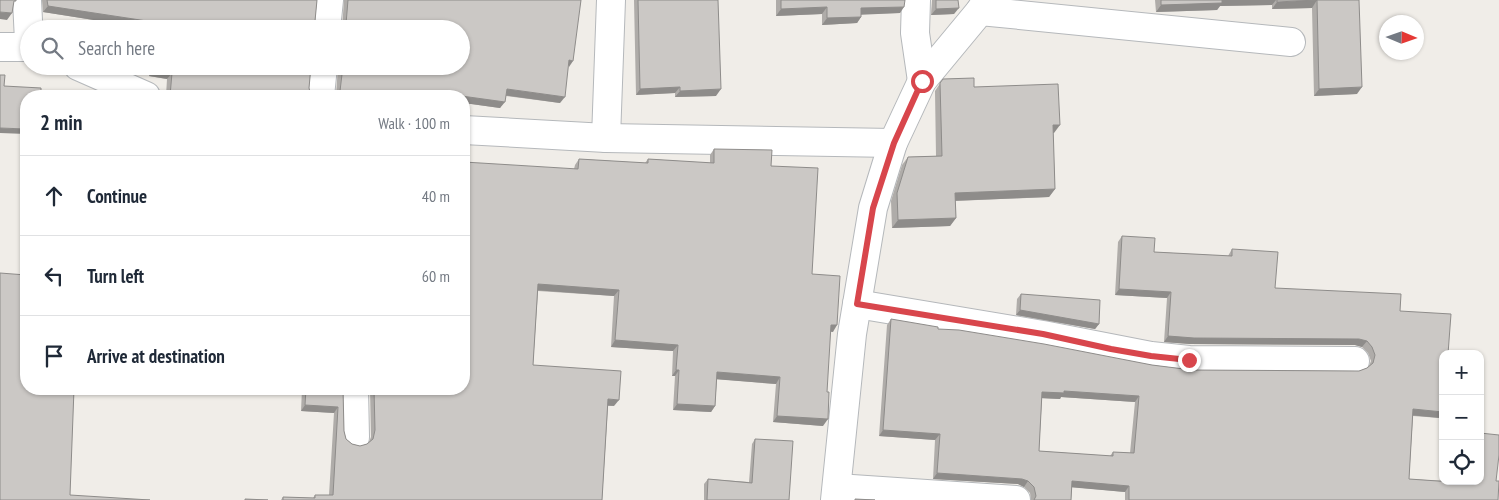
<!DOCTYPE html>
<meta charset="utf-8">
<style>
body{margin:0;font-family:"PT Sans Narrow",sans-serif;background:#f6f6f7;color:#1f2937}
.controls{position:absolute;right:15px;bottom:15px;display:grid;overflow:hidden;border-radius:10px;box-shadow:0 1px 4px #0004}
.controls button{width:45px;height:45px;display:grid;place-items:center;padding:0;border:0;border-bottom:1px solid #e0e1e3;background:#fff;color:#1f2937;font:25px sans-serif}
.compass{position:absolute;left:1379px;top:15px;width:45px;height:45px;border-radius:50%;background:#fff;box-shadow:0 1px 4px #0004;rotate:92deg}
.stop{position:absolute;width:15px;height:15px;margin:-11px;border:4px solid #d8464c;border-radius:50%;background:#fff}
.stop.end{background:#d8464c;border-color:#fff;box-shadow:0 1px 5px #0008}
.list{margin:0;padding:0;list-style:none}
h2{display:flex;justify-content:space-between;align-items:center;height:65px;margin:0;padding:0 20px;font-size:21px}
h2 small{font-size:16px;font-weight:400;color:#747a83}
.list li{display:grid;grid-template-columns:32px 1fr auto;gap:15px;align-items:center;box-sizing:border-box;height:80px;padding:0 20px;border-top:1px solid #e0e1e3}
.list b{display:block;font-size:19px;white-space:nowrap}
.list em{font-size:16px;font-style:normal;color:#747a83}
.icon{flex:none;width:28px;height:28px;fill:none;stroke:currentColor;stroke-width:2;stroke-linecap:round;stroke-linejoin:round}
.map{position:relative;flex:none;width:1499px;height:500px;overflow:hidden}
.search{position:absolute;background:#fff;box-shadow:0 1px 4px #0004;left:20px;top:20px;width:450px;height:55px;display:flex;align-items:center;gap:12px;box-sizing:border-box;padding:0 18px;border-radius:28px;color:#747a83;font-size:19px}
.panel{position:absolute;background:#fff;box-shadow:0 1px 4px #0004;left:20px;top:90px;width:450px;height:305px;border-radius:20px}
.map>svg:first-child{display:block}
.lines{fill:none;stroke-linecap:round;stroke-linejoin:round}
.street-casing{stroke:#b5b8bb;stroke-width:30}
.street{stroke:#fff;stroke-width:28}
.wall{fill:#afaca9;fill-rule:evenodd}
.shaded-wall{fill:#8e8c8a}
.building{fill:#cbc8c5;stroke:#8e8c8a;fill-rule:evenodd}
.route{stroke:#d8464c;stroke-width:6}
</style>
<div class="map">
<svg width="1499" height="500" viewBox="0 0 1499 500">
<rect width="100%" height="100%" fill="#f0ede8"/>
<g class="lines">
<g class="street-casing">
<g id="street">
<polyline points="27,0 29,41"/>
<polyline points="916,0 915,33 922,81"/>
<polyline points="980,11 1291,42"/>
<polyline points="326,29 329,0"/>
<polyline points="0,47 29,47"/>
<polyline points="78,66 146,96"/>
<polyline points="320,96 323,66"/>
<polyline points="464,130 606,138 893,143"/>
<polyline points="606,138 611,0"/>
<polyline points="857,304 1043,335 1151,356 1189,360 1355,361"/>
<polyline points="354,389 355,437"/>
<polyline points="837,488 1016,500"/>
<polyline points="835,500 852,334 873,208 893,143 922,81 980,11 987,0"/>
</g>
</g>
<use href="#street" class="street"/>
</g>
<g class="wall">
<polygon points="42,0 317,0 315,21 316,29 151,29 43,12"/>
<polygon points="344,0 581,0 568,67 560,103 506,96 500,108 464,103 464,96 336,96 338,66 461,66 461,29 342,29"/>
<polygon points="634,0 718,0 716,96 675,97 675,93 636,95"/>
<polygon points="776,0 905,0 900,13 861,14 861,17 857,23 822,25 822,14 776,16"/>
<polygon points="932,0 958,0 954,14 931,15"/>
<polygon points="1155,0 1359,0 1357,94 1314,96 1312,8 1272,9 1272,5 1220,6 1217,10 1156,12"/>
<polygon points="151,66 311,66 309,88 311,96 166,96 167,79 149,76"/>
<polygon points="943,79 974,87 1054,133 1053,133 1055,189 1049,197 955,201 956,218 950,226 892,228 891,201 902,165 908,157 936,156 935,91"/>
<polygon points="714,149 771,166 833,332 830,331 823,426 773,422 776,384 717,379 715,406 711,412 673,410 675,376 672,376 673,351 611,347 614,296 538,291 533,365 614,406 608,406 602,500 281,500 283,497 313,498 315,495 329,495 334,413 301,411 302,389 343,389 344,431 346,439 352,444 360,446 367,444 369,442 371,437 370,389 464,389 574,169 575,165 579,159 645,163 648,159 710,163 710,155"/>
<path d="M1122,236L1154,252L1228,256L1232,249L1275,288L1400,311L1443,354V414L1440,418L1413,416L1409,479L1463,482V481H1496L1498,500H1125V492L1072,487L1071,500H1031L1030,493L1024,487L1018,484L933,479L935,440L879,436L887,325L891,319L938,329L1152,365L1192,370L1359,371L1367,368L1369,366L1371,361L1368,353L1362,347L1355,345L1190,344L1164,342L1167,298L1115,295L1118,242ZM1061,397L1135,402L1130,453L1113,452L1110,456L1039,451L1042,398L1060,399Z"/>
<polygon points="1021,294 1099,324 1095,329 1016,315 1017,299"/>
<polygon points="755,439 789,500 704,500 704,484 708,479 749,482 752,444"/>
</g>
<g class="shaded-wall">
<polygon points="1222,0 1276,0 1272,5 1220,6 1217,10 1156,12 1161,5"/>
<polygon points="1317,0 1312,8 1272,9 1277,2"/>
<polygon points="48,6 160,23 156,29 151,29 43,12"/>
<polygon points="827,7 822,14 776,16 781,9"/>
<polygon points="904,7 900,13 856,15 861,8"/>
<polygon points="959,8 954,14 931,15 936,9"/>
<polygon points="0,12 12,13 7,20 0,19"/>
<polygon points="861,17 857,23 822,25 827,18"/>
<polygon points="569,60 573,61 569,67"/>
<polygon points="154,70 172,73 167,79 149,76"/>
<polygon points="680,87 675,93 636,95 640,89"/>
<polygon points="1362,87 1357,94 1314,96 1319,89"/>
<polygon points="507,89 565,97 560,103 502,95"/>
<polygon points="721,89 716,96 675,97 680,91"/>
<polygon points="447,94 505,102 500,108 464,103 464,96 445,96"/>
<polygon points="1053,125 1060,125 1054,133 1047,133"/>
<polygon points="0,128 26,129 26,134 0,133"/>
<polygon points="1055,189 1049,197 949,201 955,193"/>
<polygon points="956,218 950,226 892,228 898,220"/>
<polygon points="538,284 619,290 614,296 534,290"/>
<polygon points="1119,289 1171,292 1167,298 1115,295"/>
<polygon points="1020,310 1099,324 1095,329 1016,315"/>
<polygon points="831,325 837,325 833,332 826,331"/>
<polygon points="1168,336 1359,339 1367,341 1362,347 1355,345 1190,344 1164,342"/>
<polygon points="615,340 678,345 673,351 611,347"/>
<polygon points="676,370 679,370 675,376 672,376"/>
<polygon points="717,372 780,377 776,384 713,379"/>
<polygon points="1064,391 1139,396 1135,402 1061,397 1060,399 1038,398 1042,392"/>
<polygon points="608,399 619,400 614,406 604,405"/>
<polygon points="677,404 715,406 711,412 673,410"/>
<polygon points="305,405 338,407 334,413 301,411"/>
<polygon points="1413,409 1443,412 1443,414 1440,418 1409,415"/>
<polygon points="777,416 828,419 823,426 773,422"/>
<polygon points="883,430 940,434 935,440 879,436"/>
<polygon points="937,473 1022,479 1028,481 1024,487 1018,484 933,479"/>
<polygon points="1072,481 1129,486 1125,492 1068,487"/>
</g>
<g class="building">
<polygon points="0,0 16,0 16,1 14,1 12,13 0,12"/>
<polygon points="47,0 317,0 315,21 316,29 159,29 160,23 48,6"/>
<polygon points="348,0 581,0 573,61 569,60 565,97 507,89 505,102 447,94 447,96 338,96 340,91 343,66 461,66 461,29 344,29 346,24"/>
<polygon points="638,0 718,0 721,89 680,91 680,87 640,89"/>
<polygon points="781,0 905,0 904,7 861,8 861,17 827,18 827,7 781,9"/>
<polygon points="936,0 958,0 959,8 936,9"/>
<polygon points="1161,0 1222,0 1222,3 1161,5"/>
<polygon points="1277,0 1359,0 1362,87 1319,89 1317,0 1277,2"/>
<polygon points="154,66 311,66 309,88 311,96 170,96 172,73 154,70"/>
<polygon points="0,75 5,75 4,86 41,88 41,96 26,96 26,129 0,128"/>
<polygon points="974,78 974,87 1058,84 1060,125 1053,125 1055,189 955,193 956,218 898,220 897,193 908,157 942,156 940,83 943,79"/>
<polygon points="714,149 772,150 771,166 818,168 812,274 840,276 837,325 831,325 827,392 829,392 828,419 777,416 780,377 717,372 715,406 677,404 679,370 676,370 678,345 615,340 619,290 538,284 533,365 621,371 619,400 608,399 602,500 283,500 283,497 315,498 315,495 333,495 338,407 305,405 306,389 343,389 344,431 346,439 352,444 360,446 367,444 373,439 375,430 374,389 464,389 464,162 578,169 579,159 648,163 648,159 714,163"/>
<path d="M1122,236L1155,238L1154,252L1232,256V249L1278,252L1275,288L1401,294L1400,311L1451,314L1448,354H1443V412L1413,409L1409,479L1467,483V481H1480V433L1499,435V455L1496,481H1499L1498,500H1129V486L1072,481L1071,500H1034L1036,496L1034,487L1028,481L1022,479L937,473L940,434L883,430L891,319L938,327V329L959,330L1044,344L1152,365L1192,370L1359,371L1367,368L1373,363L1375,355L1372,347L1367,341L1359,339L1194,338L1168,336L1171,292L1119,289ZM1064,391L1139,396L1134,453L1113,452V456L1039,451L1042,392L1064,393Z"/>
<polygon points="0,273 26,275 26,389 74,389 70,495 150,500 0,500"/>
<polygon points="1021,294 1100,300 1099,324 1020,310"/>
<polygon points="755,439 793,441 789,500 707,500 708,479 752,483"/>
<polygon points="245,499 268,500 245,500"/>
<polygon points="855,499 875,500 855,500"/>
</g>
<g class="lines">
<polyline class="route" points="922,81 894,143 873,208 857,304 1043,334 1111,349 1151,356 1189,360"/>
</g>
</svg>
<div class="controls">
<button>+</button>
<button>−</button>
<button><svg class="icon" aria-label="locate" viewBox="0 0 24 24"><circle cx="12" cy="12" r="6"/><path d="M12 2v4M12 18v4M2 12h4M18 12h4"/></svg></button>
</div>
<svg class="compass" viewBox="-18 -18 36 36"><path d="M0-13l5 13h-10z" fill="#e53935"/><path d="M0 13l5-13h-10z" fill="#747a83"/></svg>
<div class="stop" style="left:922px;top:81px"></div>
<div class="stop end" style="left:1189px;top:360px"></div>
<div class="search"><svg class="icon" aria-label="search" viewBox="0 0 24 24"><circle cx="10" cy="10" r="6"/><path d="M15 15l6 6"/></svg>Search here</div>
<section class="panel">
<h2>2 min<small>Walk · 100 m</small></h2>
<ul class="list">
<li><svg class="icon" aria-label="ahead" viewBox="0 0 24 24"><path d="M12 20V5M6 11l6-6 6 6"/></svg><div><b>Continue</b></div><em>40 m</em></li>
<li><svg class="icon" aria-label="left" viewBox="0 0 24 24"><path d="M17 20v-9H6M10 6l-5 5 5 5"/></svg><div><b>Turn left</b></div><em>60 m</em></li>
<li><svg class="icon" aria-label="arrive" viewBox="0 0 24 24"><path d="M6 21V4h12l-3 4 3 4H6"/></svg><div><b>Arrive at destination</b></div></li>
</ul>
</section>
</div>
